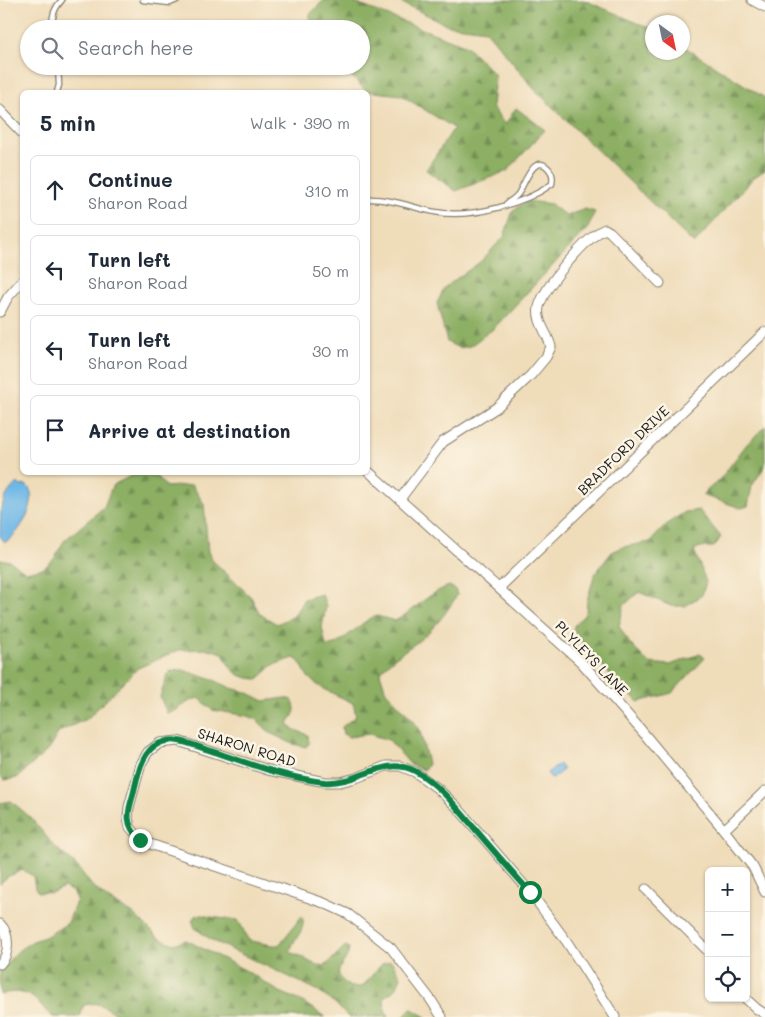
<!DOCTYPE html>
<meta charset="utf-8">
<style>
body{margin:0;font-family:Mali,sans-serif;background:#f2f2f3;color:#1f2937}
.controls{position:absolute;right:15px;bottom:15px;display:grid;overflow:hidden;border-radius:8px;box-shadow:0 1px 4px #0004}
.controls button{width:45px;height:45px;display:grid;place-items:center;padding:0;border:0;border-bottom:1px solid #e0e1e3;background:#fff;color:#1f2937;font:25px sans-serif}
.compass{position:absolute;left:645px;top:15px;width:45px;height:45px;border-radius:50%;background:#fff;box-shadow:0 1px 4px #0004;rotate:147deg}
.stop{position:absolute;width:15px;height:15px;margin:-11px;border:4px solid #0b8043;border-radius:50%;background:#fff}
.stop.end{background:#0b8043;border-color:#fff;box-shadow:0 1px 5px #0008}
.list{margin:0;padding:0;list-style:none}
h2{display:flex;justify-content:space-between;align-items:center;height:65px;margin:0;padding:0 20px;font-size:21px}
h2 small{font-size:16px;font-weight:400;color:#747a83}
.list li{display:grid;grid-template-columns:32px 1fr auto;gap:15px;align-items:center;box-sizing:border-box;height:70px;margin:0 10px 10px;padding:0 10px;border:1px solid #e0e1e3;border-radius:8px}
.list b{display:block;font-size:19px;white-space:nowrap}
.list p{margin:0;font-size:16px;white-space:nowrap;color:#747a83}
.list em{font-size:16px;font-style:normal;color:#747a83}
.icon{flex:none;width:28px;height:28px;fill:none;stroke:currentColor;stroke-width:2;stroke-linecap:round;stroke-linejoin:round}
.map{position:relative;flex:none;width:765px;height:1017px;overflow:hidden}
.search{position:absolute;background:#fff;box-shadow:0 1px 4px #0004;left:20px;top:20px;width:350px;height:55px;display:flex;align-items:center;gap:12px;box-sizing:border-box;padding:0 18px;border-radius:28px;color:#747a83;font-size:19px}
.panel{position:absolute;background:#fff;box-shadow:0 1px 4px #0004;left:20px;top:90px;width:350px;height:385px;border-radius:8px}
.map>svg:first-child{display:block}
.forest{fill:url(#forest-firs);stroke:#546640}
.water{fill:#6eb8e7;stroke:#456a82}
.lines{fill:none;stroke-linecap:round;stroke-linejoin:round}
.lane-casing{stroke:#867c6a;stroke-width:7}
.street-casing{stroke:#867c6a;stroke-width:11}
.lane{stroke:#fff;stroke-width:4.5}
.street{stroke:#fff;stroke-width:9}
.route{stroke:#0b8043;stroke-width:6}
.labels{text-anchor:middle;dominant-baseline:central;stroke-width:5;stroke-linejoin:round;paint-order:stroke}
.street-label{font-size:14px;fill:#1c1c1c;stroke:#fcf5e5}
</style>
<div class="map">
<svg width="765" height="1017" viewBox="0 0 765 1017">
<defs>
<pattern id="forest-firs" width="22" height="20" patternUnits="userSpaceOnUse" patternTransform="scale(1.25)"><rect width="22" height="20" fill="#8caf64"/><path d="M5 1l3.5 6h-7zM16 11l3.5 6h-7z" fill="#728e52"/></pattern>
</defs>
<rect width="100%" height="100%" fill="#fcf5e5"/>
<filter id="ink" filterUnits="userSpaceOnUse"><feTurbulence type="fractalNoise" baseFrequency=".02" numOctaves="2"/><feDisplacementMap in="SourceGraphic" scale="10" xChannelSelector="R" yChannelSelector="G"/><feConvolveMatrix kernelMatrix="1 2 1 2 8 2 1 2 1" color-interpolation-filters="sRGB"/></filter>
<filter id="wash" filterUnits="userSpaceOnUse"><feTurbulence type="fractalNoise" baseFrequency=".0096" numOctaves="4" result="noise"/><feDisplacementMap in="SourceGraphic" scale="20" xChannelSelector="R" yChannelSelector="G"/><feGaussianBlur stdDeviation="1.12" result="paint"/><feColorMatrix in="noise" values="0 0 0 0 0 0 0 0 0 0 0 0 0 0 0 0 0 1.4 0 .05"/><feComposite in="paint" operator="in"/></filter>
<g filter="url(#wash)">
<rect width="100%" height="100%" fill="#efdcb9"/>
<g class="forest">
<polygon points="324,0 347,0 467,46 495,75 492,107 505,125 516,108 545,130 507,171 456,191 426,170 454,128 401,95 366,91 341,66 361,66 361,29 310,29 310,14"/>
<polygon points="396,0 584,0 652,29 652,52 682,52 683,46 765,98 765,170 753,178 694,244 534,89 486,30 448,25"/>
<polygon points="528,201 551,204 566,216 585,209 595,212 588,228 493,329 470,346 459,348 447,342 437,303 445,287 480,262 504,237 513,210"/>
<polygon points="765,426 765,466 752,486 748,506 741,508 702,495 721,478 747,444"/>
<path d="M146,473L158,478L166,487L192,485L204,504L208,552L213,561L251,597L260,614L277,624L294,616L304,599L322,594L326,607L322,627L326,646L338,643L370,618L377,616L395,621C414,611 428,593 449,586L455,589L457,595C447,612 437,625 422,638C408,650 391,657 380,673L386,692L413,720L420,731L428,764L424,770L411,765L389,740L369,734L349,737L343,734L342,727L356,716L353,703C339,696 323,690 311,680C303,673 304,663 294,658L273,665L258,679C238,678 231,672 223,653L209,649L179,650L138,668L88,718L59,732L48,750L17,778L4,780L0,776V559L10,561L26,572L44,568L54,559L64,541L104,507L111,489L115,484L133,475Z"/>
<path d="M699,510L721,537L714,547H700L694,550L706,582L702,595L685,606H671L639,592L624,605L619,626L630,644L649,663L670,665L700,654L705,658L672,693L638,702C622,686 579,646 573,627L586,613L587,600L595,574L612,552L623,547L650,542L668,523L685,512Z"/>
<path d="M183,670L216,681L231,688L246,692L264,701L285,698L292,700C298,711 294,714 288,723L293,729L308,735L309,744L306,747L293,744L270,733L256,719L248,716L212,710L199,698C183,701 182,711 167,713L160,697L168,674L171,671Z"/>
<path d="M11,801L30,817L55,847L77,866L92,886L109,900L132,913L159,938L174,944L186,940L245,970L278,991L301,1001L325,1017H142C135,1016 128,1017 122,1015C105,1012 102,998 83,1006L80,1017H53C45,1011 40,1002 32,997C23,991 9,991 0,995V970L19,950L33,941L45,937L68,923L77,899L73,892L64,887L51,893L38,892L35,888L33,876L23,870L7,877L0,884V803Z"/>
<path d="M203,915C215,919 226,918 238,920C243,927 244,935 250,941C260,942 271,946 279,945L302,916C307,930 294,938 290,951C294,955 299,955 304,958C329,976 328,959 346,946L349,948C347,968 326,969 350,987H362L382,964L390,961L393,963L401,977L396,989L384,997L385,1010L389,1017H348L336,1004L313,988L213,941L195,928L192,920L195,916Z"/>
<polygon points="412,1009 426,1017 404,1017 409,1010"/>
</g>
<g class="water">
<path d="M17,483L21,486L26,485C42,497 19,536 5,542L0,537C0,514 0,498 17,483Z"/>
<polygon points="559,764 563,770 552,779 547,773"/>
</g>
</g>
<g filter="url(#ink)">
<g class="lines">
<g class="lane-casing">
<g id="lane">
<polyline points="143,0 170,3 177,0"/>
<path d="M53,29C51,17 54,8 62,0"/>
<polyline points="57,92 59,85 58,66"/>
<path d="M368,199C390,198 413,208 435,212C469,219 525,204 552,184C553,178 553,174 549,169C534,151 524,186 518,194C515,198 510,201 506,204"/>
</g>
</g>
<g class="street-casing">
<g id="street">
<polyline points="752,0 765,7"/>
<polyline points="0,110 22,133"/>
<polyline points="0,312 8,297 22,281"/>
<polyline points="368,471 582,663 641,730 724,830 753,867 765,892"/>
<path d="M400,499L443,442L496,408L531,375L546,357L551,347C548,333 536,322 539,307C544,287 586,237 605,229L610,232L660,283"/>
<polyline points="499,588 765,332"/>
<polyline points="724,830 765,791"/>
<polyline points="646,889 709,952"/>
<path d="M0,924C10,934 10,954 0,964"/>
<polyline points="745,998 757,1009 765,1014"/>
<polyline points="442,1017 431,1000 391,948 348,914 324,903 147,843 140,839 130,827 128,818 129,807 141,764 148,752 160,743 178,741 268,770 325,782 340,782 356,778 386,766 400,766 415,772 437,788 456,806 530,892 567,942 615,1017"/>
</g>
</g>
<use href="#lane" class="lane"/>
<use href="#street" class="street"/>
</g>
</g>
<g class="lines" filter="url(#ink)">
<path class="route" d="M140,840C125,824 127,814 133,795C137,779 140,758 153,747C160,742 170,739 179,741C191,743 203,749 215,752C250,764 287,778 324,782C357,785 384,755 415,771C439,784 458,809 475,829C493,850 511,871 530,892"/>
</g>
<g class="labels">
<g class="street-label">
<text transform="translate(623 450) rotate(-44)">BRADFORD DRIVE</text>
<text transform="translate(592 658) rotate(46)">PLYLEYS LANE</text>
<text transform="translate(247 747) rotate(17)">SHARON ROAD</text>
</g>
</g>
</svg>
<div class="controls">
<button>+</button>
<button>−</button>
<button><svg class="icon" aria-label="locate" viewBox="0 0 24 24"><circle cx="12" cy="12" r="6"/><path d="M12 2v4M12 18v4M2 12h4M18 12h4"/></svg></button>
</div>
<svg class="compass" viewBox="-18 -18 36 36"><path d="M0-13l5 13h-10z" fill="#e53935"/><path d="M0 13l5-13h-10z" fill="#747a83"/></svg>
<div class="stop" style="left:530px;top:892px"></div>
<div class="stop end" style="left:140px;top:840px"></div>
<div class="search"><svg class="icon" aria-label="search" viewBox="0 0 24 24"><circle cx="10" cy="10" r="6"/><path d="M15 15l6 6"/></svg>Search here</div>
<section class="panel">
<h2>5 min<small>Walk · 390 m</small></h2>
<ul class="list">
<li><svg class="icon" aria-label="ahead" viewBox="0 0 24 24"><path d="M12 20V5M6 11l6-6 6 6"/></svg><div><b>Continue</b><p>Sharon Road</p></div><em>310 m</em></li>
<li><svg class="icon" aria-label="left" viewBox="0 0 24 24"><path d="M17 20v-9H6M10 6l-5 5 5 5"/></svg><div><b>Turn left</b><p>Sharon Road</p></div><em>50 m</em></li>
<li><svg class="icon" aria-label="left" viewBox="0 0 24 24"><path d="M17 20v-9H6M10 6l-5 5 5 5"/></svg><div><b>Turn left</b><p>Sharon Road</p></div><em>30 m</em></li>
<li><svg class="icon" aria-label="arrive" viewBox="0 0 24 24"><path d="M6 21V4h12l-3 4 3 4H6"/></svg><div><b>Arrive at destination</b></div></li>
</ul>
</section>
</div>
